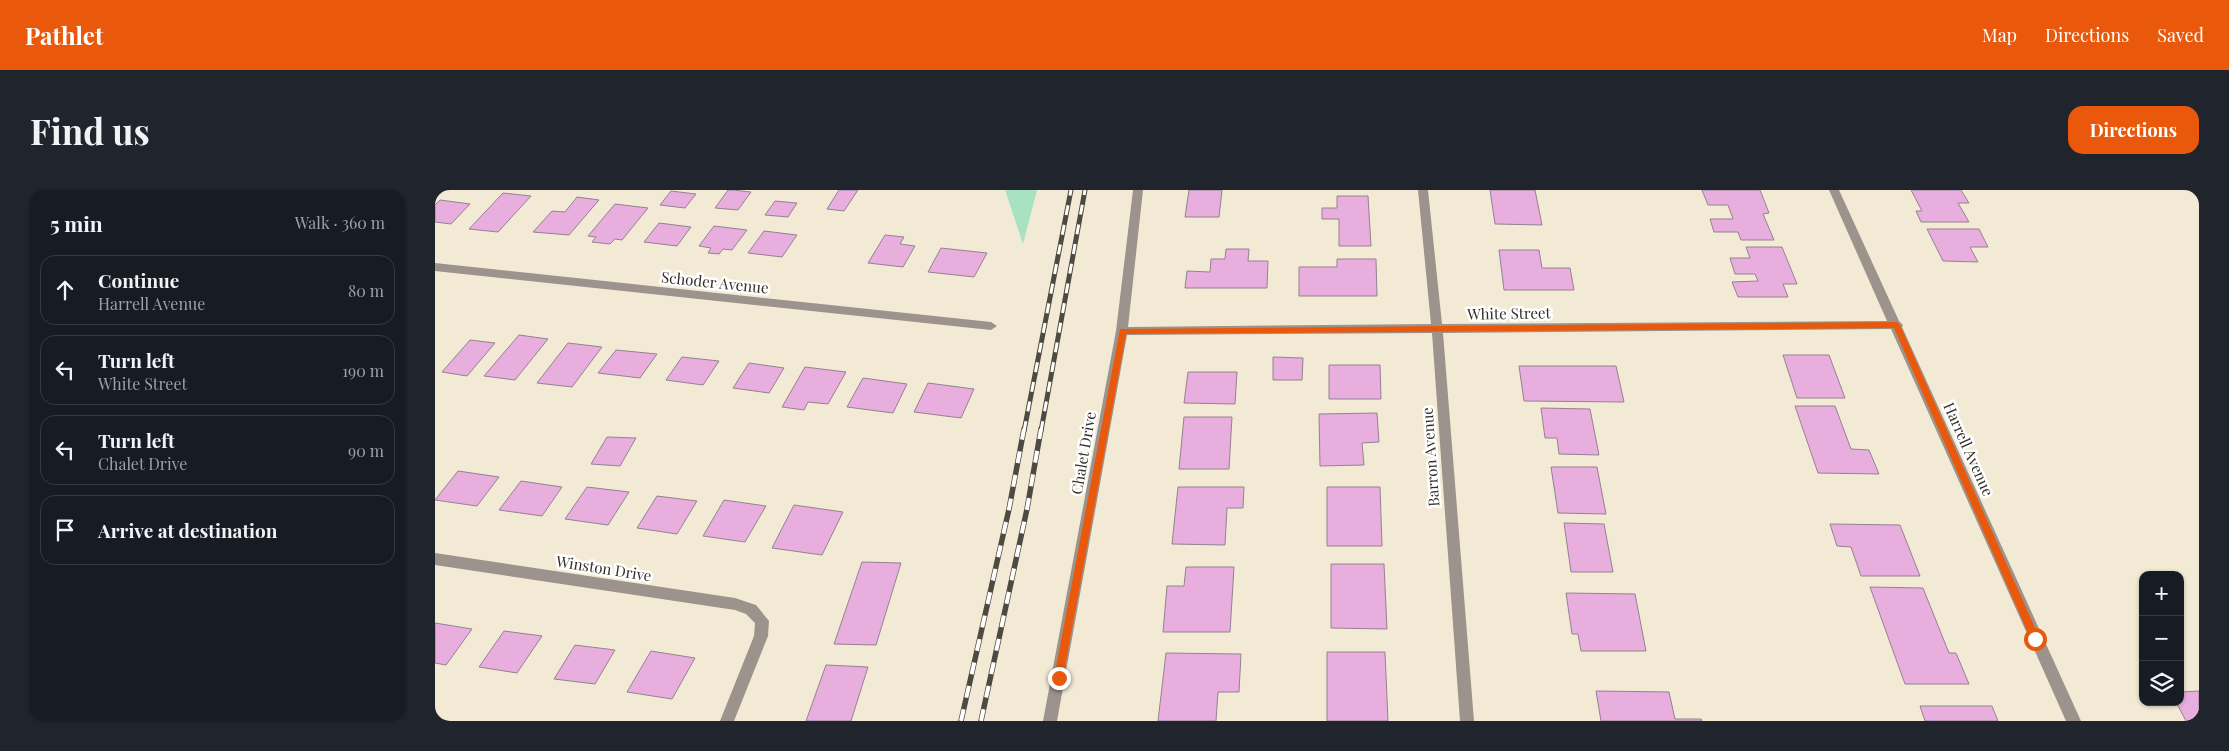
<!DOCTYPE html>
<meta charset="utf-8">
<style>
body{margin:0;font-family:"Playfair Display",serif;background:#20242c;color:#f1f3f6}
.controls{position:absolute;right:15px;bottom:15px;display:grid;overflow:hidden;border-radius:10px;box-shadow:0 1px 4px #0004}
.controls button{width:45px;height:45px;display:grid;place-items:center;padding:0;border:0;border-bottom:1px solid #363941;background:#171b24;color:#f1f3f6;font:25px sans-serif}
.stop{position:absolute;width:15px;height:15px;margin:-11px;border:4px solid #ea580c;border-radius:50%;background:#fff}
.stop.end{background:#ea580c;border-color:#fff;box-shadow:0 1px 5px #0008}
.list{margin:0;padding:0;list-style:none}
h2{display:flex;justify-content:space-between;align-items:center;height:65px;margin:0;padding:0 20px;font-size:21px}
h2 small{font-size:16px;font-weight:400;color:#9ea1a6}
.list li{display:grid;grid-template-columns:32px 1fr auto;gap:15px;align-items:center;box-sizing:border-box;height:70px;margin:0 10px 10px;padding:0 10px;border:1px solid #363941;border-radius:15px}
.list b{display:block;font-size:19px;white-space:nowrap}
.list p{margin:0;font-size:16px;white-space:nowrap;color:#9ea1a6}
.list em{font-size:16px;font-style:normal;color:#9ea1a6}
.icon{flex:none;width:28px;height:28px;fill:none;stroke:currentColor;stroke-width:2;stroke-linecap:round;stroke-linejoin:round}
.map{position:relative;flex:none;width:1764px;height:531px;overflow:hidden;border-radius:15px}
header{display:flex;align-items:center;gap:30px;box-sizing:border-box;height:70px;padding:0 25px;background:#ea580c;color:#fff}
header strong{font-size:24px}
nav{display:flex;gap:28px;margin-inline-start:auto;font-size:18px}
.intro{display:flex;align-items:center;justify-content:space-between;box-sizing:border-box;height:120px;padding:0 30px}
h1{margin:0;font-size:35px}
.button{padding:12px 22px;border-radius:15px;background:#ea580c;color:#fff;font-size:18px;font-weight:700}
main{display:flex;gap:30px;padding:0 30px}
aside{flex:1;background:#171b24;border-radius:15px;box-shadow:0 1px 4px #0004}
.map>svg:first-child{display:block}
.green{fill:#a9e2c3}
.building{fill:#e7aede;stroke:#938290}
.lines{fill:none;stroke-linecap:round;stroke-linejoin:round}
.minor{fill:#9b938c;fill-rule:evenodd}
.rail-far1-casing{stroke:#4e4a40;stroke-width:5}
.rail-casing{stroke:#4e4a40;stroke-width:5.5}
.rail-far1{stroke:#fff;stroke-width:3;stroke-dasharray:10;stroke-linecap:butt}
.rail{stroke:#fff;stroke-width:4;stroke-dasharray:12;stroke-linecap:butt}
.route{fill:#ea580c}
.labels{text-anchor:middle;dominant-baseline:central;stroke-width:5;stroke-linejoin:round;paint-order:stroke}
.street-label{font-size:15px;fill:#312e26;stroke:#fff}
</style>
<header>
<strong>Pathlet</strong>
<nav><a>Map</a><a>Directions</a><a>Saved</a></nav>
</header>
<div class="intro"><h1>Find us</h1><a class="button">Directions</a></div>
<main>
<aside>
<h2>5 min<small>Walk · 360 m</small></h2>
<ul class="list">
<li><svg class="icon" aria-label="ahead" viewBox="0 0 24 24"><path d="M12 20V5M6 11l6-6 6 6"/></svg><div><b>Continue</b><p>Harrell Avenue</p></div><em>80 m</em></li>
<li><svg class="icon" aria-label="left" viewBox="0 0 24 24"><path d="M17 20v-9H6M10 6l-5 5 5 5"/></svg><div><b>Turn left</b><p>White Street</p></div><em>190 m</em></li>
<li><svg class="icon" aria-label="left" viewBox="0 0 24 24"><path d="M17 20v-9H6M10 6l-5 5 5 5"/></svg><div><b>Turn left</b><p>Chalet Drive</p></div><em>90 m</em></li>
<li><svg class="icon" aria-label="arrive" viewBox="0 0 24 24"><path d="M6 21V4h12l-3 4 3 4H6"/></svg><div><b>Arrive at destination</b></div></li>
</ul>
</aside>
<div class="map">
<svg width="1764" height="531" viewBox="0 0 1764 531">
<rect width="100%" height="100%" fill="#f3ead5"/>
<polygon class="green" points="570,0 602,0 588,54"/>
<g class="building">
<polygon points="293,0 298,0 316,2 303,20 280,18"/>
<polygon points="404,0 423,0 409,21 392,19"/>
<polygon points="754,0 787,0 784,27 750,27"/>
<polygon points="1055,0 1100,0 1107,35 1060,34"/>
<polygon points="1267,0 1325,0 1334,23 1328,24 1339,50 1306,50 1303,42 1279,42 1275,29 1298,29 1293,15 1273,15"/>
<polygon points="1476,0 1526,0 1534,13 1523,13 1534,32 1486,32 1481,21 1487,21"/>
<polygon points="236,1 261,4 250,18 225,15"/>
<polygon points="68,3 96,6 63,42 34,39"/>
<polygon points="902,6 933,6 936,56 904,56 904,29 887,29 887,18 902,18"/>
<polygon points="142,7 164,10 134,45 98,42 117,21 130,22"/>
<polygon points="5,10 35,14 16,34 0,32 0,15"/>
<polygon points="340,11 362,13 353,27 330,25"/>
<polygon points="180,14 213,18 187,50 180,49 175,54 157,52 161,47 153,46"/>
<polygon points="224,33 256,37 242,56 209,52"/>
<polygon points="279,36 312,40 297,60 288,59 284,64 273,63 276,58 264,56"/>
<polygon points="1492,39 1544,39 1553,57 1535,57 1543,72 1508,71"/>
<polygon points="329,41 362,45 347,67 313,63"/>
<polygon points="450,45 469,47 465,54 480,56 468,77 433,73"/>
<polygon points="1311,57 1347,57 1362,94 1348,94 1353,107 1303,107 1297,92 1323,91 1320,84 1300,84 1295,68 1315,68"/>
<polygon points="506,58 552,63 539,87 493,82"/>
<polygon points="791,59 814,59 813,71 833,71 832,98 750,98 752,81 775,82 776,69 790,69"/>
<polygon points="1064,60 1104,60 1107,78 1135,78 1139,100 1069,100"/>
<polygon points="902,69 941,69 942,106 864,106 864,77 902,77"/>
<polygon points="84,145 113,149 80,190 49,186"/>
<polygon points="35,150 60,153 32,186 7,182"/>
<polygon points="133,153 167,157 137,197 102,193"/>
<polygon points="181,160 222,164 205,188 163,183"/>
<polygon points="1348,165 1394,165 1410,208 1362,208"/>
<polygon points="247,167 284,171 268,195 231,190"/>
<polygon points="838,167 868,168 867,190 838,190"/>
<polygon points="314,173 349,178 334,203 298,198"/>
<polygon points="894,175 945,175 946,209 894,209"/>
<polygon points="1084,176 1181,176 1189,212 1089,211"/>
<polygon points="370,177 411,182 393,214 373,212 369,220 347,217"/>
<polygon points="753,182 802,182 800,214 749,213"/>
<polygon points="428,188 472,194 458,223 412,217"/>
<polygon points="493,193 539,199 526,228 479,222"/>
<polygon points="1360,216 1400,216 1416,259 1434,260 1444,284 1383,283"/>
<polygon points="1106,218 1155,219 1164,265 1124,264 1122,248 1110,248"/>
<polygon points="942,223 944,252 927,253 929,275 885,276 884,224"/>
<polygon points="749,227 797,227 794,279 744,279"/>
<polygon points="172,247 201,248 185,276 156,274"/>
<polygon points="1116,277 1162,277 1171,324 1123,323"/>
<polygon points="23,281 64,287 42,316 0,310"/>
<polygon points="86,291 127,297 107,326 64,320"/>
<polygon points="152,297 194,302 173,335 130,329"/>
<polygon points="743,297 809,297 808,318 792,318 790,355 737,354"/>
<polygon points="892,297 945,297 947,356 892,356"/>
<polygon points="222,306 262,311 242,344 202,338"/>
<polygon points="289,310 331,316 310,352 268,346"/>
<polygon points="359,315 408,322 387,365 337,358"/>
<polygon points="1129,333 1169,334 1178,382 1136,382"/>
<polygon points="1395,334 1465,335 1485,386 1426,386 1416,357 1402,356"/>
<polygon points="427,372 466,373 441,455 399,454"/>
<polygon points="896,374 949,374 952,439 896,438"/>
<polygon points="751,377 799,377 795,442 728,442 732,396 749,396"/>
<polygon points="1435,397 1488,398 1514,463 1521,463 1534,494 1470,494"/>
<polygon points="1131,403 1200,404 1211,461 1146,461 1143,444 1137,444"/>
<polygon points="0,433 37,439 11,475 0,473"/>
<polygon points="69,441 107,446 82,483 44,477"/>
<polygon points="140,455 180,460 160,494 119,489"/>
<polygon points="216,461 260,468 237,509 192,502"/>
<polygon points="892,462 950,462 953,531 892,531"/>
<polygon points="731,463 806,464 804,502 783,502 781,531 723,531"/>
<polygon points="391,475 433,477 416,531 371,531"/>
<polygon points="1161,501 1234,502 1240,529 1266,529 1267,531 1166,531"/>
<polygon points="1764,501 1764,531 1751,531 1741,512 1745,512 1745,502"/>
<polygon points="1485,516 1557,516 1563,531 1490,531"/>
</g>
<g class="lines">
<g class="minor">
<polygon points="698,0 708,0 693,137 996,134 983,0 993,0 1007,134 1452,131 1394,0 1404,0 1464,131 1468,135 1467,137 1646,531 1631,531 1456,139 1008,143 1039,531 1025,531 997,143 692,145 622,531 608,531 681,141"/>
<polygon points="0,73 556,132 562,136 556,140 0,81"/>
<polygon points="0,363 300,408 321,415 334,431 333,446 299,531 285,531 319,446 320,433 311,424 300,420 0,375"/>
</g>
<g class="rail-far1-casing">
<g id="rail-far1">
<polyline points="589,241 636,0"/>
<polyline points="606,241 650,0"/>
</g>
</g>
<g class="rail-casing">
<g id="rail">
<polyline points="526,531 574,319 589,239"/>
<polyline points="546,531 592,319 606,239"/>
</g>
</g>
<use href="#rail-far1" class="rail-far1"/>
<use href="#rail" class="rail"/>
</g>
<polygon class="route" points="1462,132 1465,135 1605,449 1604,452 1597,452 1459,138 691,144 628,488 624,493 619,488 685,139"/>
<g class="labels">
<g class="street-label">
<text transform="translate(280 92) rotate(6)">Schoder Avenue</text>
<text transform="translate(1074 123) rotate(-1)">White Street</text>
<text transform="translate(1534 259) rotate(66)">Harrell Avenue</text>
<text transform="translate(648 263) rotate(-80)">Chalet Drive</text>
<text transform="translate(995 267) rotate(-94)">Barron Avenue</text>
<text transform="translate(169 378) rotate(9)">Winston Drive</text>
</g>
</g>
</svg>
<div class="controls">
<button>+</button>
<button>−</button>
<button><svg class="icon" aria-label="layers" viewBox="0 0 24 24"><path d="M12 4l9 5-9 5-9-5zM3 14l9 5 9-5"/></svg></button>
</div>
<div class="stop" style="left:1600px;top:449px"></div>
<div class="stop end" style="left:624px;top:488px"></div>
</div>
</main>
